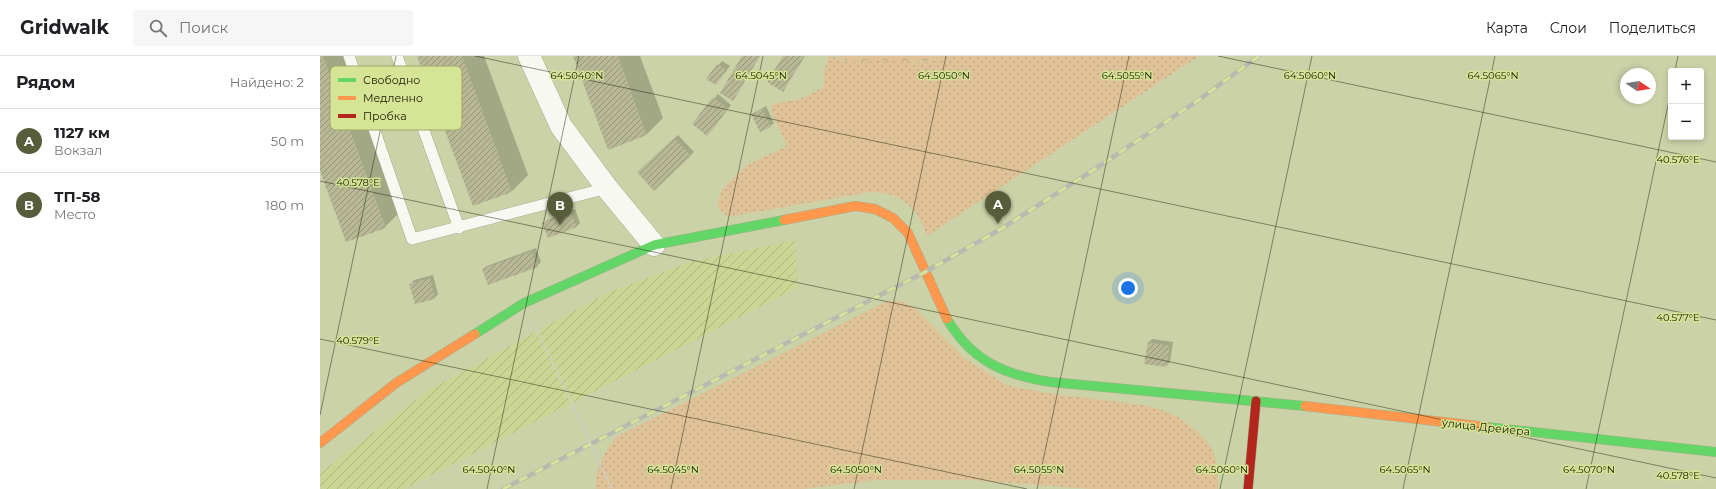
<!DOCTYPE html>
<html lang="ru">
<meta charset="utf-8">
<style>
body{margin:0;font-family:Montserrat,sans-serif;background:#f6f6f6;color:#202124}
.controls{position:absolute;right:12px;top:12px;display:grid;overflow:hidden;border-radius:4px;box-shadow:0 2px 6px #0003}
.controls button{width:36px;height:36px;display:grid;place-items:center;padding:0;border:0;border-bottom:1px solid #e0e0e0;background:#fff;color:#202124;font:20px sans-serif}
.compass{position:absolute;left:1300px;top:12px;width:36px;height:36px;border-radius:50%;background:#fff;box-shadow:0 2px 6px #0003;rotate:102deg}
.you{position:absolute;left:808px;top:232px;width:14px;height:14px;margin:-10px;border:3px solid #fff;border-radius:50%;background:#1a73e8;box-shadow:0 0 0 6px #1a73e833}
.badge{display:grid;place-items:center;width:26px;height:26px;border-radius:50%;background:#575c3b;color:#fff;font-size:13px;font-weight:700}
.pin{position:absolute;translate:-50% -33px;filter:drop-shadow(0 1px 2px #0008)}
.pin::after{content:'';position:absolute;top:21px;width:14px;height:12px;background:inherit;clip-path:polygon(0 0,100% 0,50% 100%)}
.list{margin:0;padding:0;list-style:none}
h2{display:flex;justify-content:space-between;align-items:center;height:52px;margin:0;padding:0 16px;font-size:17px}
h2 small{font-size:13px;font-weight:400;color:#757577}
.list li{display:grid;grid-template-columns:26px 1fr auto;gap:12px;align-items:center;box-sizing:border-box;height:64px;padding:0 16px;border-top:1px solid #e0e0e0}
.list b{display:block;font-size:15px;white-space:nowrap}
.list p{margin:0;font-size:13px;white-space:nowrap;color:#757577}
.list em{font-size:13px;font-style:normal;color:#757577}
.icon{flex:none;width:22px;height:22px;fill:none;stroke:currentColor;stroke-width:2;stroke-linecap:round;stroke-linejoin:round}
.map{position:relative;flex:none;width:1396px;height:433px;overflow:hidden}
header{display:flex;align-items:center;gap:24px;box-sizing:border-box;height:56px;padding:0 20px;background:#fff;border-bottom:1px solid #e0e0e0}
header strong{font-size:19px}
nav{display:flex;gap:22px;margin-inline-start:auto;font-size:14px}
.search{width:280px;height:36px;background:#f6f6f6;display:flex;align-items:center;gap:10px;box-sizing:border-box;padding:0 14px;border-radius:4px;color:#757577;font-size:15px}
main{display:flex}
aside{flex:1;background:#fff}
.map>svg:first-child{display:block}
.industrial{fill:url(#industrial-furrows)}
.green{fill:url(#green-dots)}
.forest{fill:url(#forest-crowns)}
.shadow{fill:#0003}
.building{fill:url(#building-hatch)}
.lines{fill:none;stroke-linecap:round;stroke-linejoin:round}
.lane-casing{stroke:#a7ad8b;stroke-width:12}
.street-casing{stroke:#a7ad8b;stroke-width:23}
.fast-casing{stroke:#a7ad8b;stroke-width:10}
.slow-casing{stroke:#a7ad8b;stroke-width:10}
.jam-casing{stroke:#a7ad8b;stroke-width:10}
.path{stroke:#cecfc2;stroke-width:2.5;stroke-dasharray:3 2;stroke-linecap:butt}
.lane{stroke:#f7f8f2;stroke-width:11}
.street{stroke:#f7f8f2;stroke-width:22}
.fast{stroke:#63d668;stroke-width:9}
.slow{stroke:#ff974d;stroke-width:9}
.jam{stroke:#b3261e;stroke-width:9}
.rail-casing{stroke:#b8bab0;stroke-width:4.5}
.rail{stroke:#d6e496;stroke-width:3;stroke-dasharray:9;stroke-linecap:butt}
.path-bridge{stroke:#cecfc2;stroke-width:2.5;stroke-dasharray:3 2;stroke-linecap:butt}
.ticks{fill:none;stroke:#191d00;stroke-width:1;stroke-opacity:0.45}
.labels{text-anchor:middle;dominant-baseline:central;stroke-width:3;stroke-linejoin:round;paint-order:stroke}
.street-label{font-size:11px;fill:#191d00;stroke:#d6e496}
.key{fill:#d6e496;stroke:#9da869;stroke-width:1}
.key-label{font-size:11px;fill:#191d00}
.ticks-label{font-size:10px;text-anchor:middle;fill:#191d00;stroke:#d6e496;stroke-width:3;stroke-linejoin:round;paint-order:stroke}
</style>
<header>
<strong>Gridwalk</strong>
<div class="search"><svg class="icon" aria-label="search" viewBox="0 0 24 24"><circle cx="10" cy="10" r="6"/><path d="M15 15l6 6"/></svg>Поиск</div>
<nav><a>Карта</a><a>Слои</a><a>Поделиться</a></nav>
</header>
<main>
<aside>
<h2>Рядом<small>Найдено: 2</small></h2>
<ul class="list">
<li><span class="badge">A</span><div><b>1127 км</b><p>Вокзал</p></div><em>50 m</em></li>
<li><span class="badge">B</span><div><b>ТП-58</b><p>Место</p></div><em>180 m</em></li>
</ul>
</aside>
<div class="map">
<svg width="1396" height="433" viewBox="0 0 1396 433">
<defs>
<pattern id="industrial-furrows" width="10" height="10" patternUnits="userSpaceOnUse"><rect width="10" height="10" fill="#cad694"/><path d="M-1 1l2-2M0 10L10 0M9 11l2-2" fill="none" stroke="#adb77e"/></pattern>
<pattern id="green-dots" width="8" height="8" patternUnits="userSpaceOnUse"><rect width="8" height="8" fill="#e0c298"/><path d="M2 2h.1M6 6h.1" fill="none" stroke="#c0a681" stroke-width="1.8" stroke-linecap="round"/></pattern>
<pattern id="forest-crowns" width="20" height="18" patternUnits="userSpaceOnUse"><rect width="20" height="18" fill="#e0c298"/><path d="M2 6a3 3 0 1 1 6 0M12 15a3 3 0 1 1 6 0" fill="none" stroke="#c0a681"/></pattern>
<pattern id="building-hatch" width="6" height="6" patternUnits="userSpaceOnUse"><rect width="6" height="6" fill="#b8b896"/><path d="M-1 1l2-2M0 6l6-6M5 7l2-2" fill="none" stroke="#959578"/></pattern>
</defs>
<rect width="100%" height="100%" fill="#cbd2a8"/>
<polygon class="industrial" points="475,184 478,231 84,433 0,433 0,417 109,334 289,236 370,206"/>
<g class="green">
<path d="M509,0C516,0 518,3 524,4C535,7 547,4 558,4C581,4 607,10 629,0H879L607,180C597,151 582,136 550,136L413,160L405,159L399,152L398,146L402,133L427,109L467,90L451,55L452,48C476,44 484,44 504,30V16Z"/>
<path d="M572,245L584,246L596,253L643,301L686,329L727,337L823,349L842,354L860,362L880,378L892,392L897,409L898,433H771L651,424H558L484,433H276C274,413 285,396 296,381L566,246Z"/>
</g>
<polygon class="forest" points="516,0 629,0 618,4 583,6 559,4 532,6"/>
<g class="shadow">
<polygon points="0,0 25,0 81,155 65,171 0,112"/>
<polygon points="98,0 164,0 208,119 192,135"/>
<polygon points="255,0 320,0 343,62 327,78"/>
<polygon points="424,0 440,0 412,43"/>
<polygon points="464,0 485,0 463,35"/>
<polygon points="402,5 410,10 399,24 388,22"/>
<polygon points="398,38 411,49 391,75 374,68"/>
<polygon points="446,50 454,67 450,70 432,58"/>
<polygon points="358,79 374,96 334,134 318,117"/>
<polygon points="255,153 260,167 256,171 224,167 227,164"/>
<polygon points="216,192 221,206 217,210 163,213 167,210"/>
<polygon points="113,219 118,238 115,242 91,228 94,224"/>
<polygon points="832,283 853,286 850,306 846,310 828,287"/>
</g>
<g class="building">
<polygon points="0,0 3,0 66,172 26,186 0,115"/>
<polygon points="97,0 142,0 192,136 153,150"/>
<polygon points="253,0 298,0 327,79 288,94"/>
<polygon points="422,0 440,0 413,45 400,37"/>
<polygon points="463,0 484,0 463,36 447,26"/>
<polygon points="397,8 407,14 396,29 386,23"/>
<polygon points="393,41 408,53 387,80 372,68"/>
<polygon points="442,53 451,71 440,76 431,58"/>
<polygon points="354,82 371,100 334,135 317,116"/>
<polygon points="251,157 257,171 228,182 222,167"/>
<polygon points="212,195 218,211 168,229 162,213"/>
<polygon points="110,222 115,243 95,248 89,228"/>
<polygon points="828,286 850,290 846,311 824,308"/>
</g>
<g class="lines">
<g class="lane-casing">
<g id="lane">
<polyline points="29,0 92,183 287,132"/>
<polyline points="77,0 139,172"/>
</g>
</g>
<g class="street-casing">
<polyline id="street" points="209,0 241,70 287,132 334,189"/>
</g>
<g class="fast-casing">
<g id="fast">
<path d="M627,263C652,305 684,319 731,326L985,350"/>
<polyline points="155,278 204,247 334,189 464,164"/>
<polyline points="1167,371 1396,396"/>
</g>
</g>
<g class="slow-casing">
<g id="slow">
<polyline points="464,164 535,150 555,153 573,162 588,177 627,263"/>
<polyline points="985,350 1167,371"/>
<polyline points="0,387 76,327 155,278"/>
</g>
</g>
<g class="jam-casing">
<polyline id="jam" points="928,433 936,345"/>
</g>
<polyline class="path" points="213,266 248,339"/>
<use href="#lane" class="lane"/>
<use href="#street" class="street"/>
<use href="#fast" class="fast"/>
<use href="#slow" class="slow"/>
<use href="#jam" class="jam"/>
<g class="rail-casing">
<polyline id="rail" points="183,433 605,216 681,173 778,111 877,45 939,0"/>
</g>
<use href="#rail" class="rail"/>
<polyline class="path-bridge" points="248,339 292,433"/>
</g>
<path class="ticks" d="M155,0L1396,264M898,0L1396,106M1355,15L1358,0M0,125L1396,422M0,283L707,433M0,359L76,0M167,433L259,0M351,433L443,0M534,433L626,0M717,433L809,0M900,433L992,0M1083,433L1175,0M1266,433L1351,35"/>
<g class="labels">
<g class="street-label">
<text transform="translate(1166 371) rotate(6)">улица Дрейера</text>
</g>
</g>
<rect x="10" y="10" width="132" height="64" rx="6" class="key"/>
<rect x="18" y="22" width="18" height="4" fill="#63d668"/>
<rect x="18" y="40" width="18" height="4" fill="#ff974d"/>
<rect x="18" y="58" width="18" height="4" fill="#b3261e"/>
<g class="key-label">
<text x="43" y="28">Свободно</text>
<text x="43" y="46">Медленно</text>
<text x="43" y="64">Пробка</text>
</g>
<g class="ticks-label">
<text x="257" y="23">64.5040°N</text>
<text x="441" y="23">64.5045°N</text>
<text x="624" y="23">64.5050°N</text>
<text x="807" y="23">64.5055°N</text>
<text x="990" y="23">64.5060°N</text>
<text x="1173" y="23">64.5065°N</text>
<text x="1358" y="107">40.576°E</text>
<text x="38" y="130">40.578°E</text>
<text x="1358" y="265">40.577°E</text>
<text x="38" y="288">40.579°E</text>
<text x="169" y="417">64.5040°N</text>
<text x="353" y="417">64.5045°N</text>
<text x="536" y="417">64.5050°N</text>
<text x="719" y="417">64.5055°N</text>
<text x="902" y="417">64.5060°N</text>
<text x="1085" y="417">64.5065°N</text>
<text x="1269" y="417">64.5070°N</text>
<text x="1358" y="423">40.578°E</text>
</g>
</svg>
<div class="controls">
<button>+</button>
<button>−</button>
</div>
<svg class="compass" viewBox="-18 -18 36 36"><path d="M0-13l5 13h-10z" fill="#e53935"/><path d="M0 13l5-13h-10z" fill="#757577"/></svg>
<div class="you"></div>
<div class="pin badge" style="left:678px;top:168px">A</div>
<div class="pin badge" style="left:240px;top:169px">B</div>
</div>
</main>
